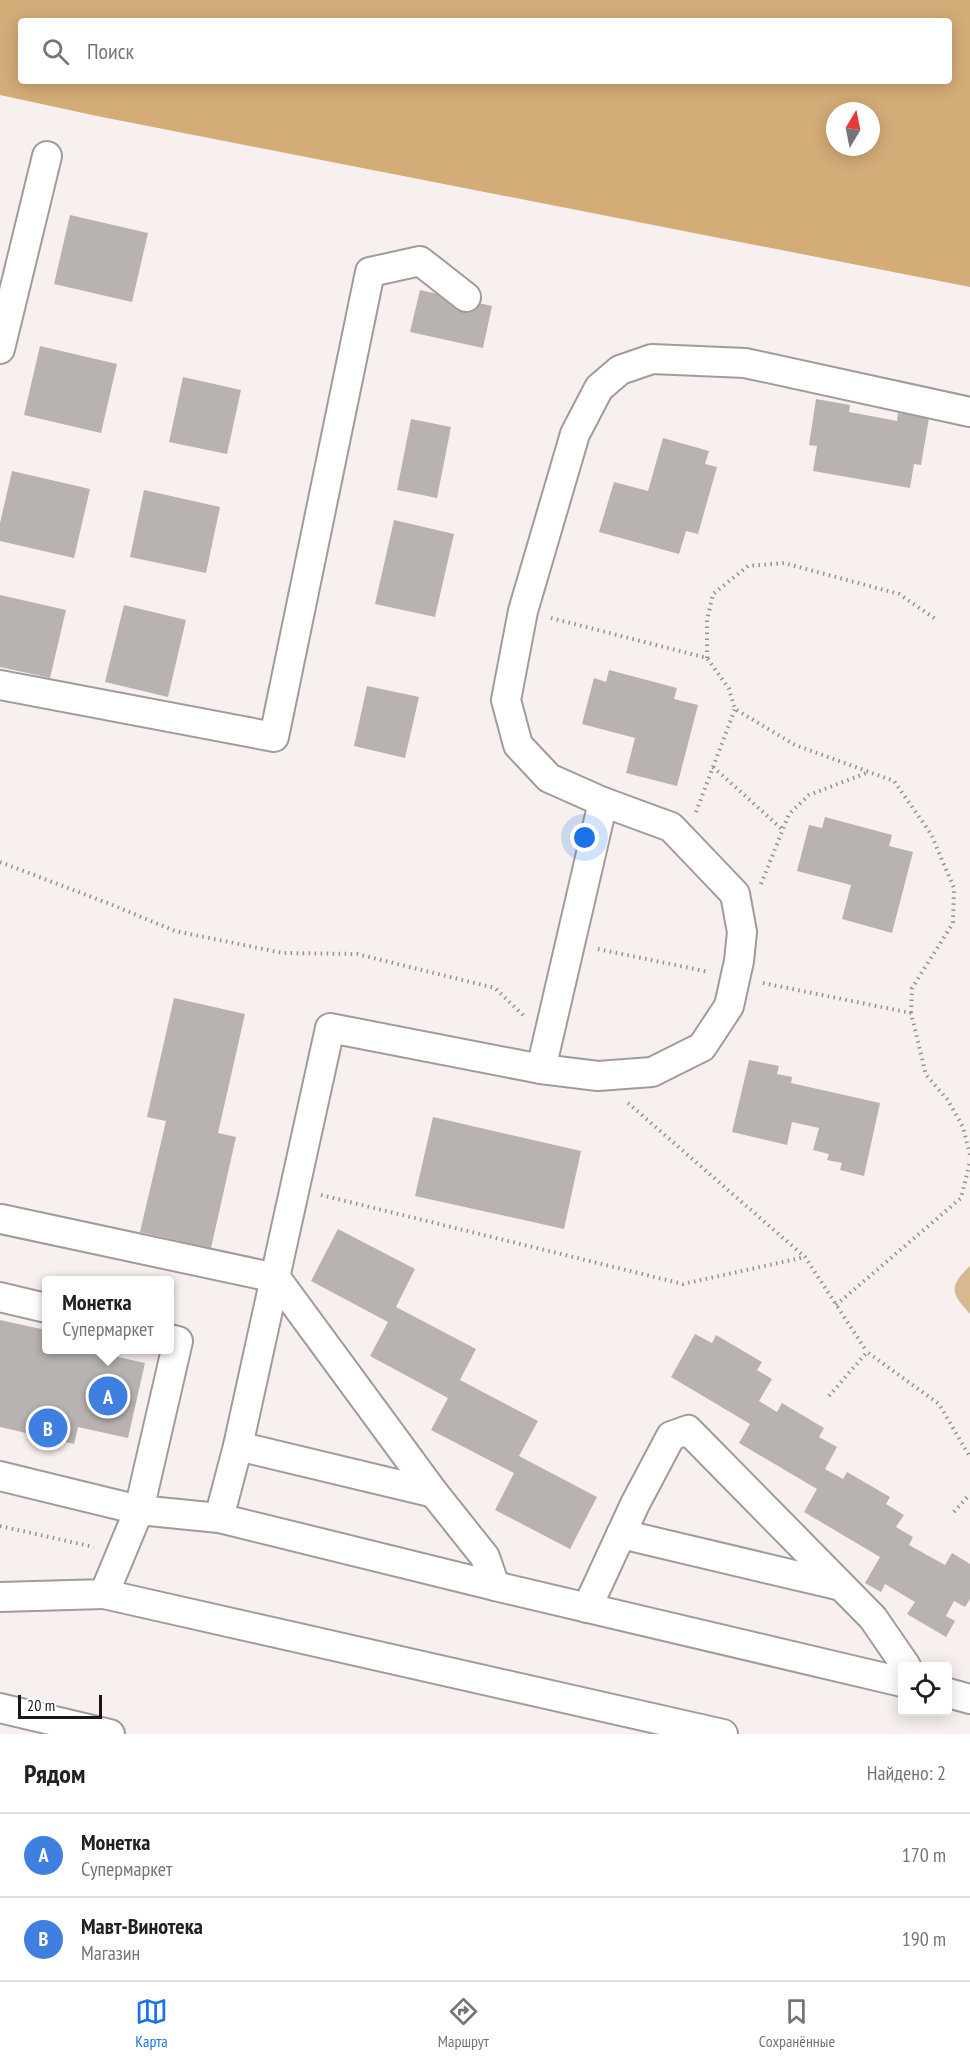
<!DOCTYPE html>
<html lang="ru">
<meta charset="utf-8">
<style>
body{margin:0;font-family:"PT Sans Narrow",sans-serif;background:#f6f6f6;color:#202124}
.controls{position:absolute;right:18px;bottom:18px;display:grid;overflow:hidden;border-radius:6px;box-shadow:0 3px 15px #0003}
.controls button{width:54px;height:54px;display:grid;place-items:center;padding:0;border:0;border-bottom:2px solid #e0e0e0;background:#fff;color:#202124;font:30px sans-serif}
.compass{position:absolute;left:826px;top:102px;width:54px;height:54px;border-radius:50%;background:#fff;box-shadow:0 3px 15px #0003;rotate:10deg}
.scale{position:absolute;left:18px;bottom:15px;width:84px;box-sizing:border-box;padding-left:6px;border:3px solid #191616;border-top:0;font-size:16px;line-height:21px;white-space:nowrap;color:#191616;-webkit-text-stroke:4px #fff;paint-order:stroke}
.you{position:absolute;left:585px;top:838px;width:21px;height:21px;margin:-15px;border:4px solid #fff;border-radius:50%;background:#1a73e8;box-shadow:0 0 0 9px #1a73e833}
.badge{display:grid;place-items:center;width:39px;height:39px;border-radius:50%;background:#1a73e8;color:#fff;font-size:20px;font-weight:700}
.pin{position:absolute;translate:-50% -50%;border:3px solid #fff;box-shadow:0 2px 6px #0006}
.popup{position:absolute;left:42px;top:1276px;width:132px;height:78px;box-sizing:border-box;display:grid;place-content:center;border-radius:6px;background:#fff;filter:drop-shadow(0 2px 4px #0005);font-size:20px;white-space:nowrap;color:#757577}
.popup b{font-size:22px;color:#202124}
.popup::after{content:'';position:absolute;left:50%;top:100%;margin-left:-12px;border:12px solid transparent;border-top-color:#fff}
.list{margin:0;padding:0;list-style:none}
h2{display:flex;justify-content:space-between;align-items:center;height:78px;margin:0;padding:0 24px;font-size:26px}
h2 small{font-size:20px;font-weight:400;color:#757577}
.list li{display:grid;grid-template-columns:39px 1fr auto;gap:18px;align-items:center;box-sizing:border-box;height:84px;padding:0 24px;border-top:2px solid #e0e0e0}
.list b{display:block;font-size:22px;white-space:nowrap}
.list p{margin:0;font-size:20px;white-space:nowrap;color:#757577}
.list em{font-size:20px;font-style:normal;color:#757577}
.icon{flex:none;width:33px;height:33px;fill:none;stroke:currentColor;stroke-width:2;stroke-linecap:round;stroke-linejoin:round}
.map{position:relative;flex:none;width:970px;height:1734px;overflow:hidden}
.search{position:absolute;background:#fff;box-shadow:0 3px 15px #0003;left:18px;right:18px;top:18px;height:66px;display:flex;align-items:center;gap:15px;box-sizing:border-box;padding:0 21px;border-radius:6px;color:#757577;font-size:22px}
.sheet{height:246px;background:#fff}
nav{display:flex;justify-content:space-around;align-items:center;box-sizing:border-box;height:84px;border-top:2px solid #e0e0e0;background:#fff;font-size:16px;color:#757577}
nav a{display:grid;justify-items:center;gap:3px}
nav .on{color:#1a73e8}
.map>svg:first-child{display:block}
.green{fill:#d7b890}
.forest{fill:#d4ac77;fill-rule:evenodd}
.building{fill:#b8b3b0}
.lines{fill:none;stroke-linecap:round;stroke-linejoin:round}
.minor-casing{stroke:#a19b9a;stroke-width:32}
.path{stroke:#979291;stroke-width:4;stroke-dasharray:1.5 4.5;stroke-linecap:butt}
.minor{stroke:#fff;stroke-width:28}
</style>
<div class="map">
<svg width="970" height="1734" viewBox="0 0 970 1734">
<rect width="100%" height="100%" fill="#f7f0ef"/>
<path class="green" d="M970,1266V1314C951,1293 948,1287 970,1266Z"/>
<path class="forest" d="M0,0H970V287L97,116L0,95ZM21,21H949V81H21ZM835,111H871V147H835Z"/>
<g class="building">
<polygon points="70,215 148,233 132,302 54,284"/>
<polygon points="420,290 492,306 483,348 410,332"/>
<polygon points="40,346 117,364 101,433 24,415"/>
<polygon points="183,377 241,390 227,454 169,442"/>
<polygon points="816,399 850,405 849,412 897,421 898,413 929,418 921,465 914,464 910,488 813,471 817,446 809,445"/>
<polygon points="411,419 451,427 437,498 397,490"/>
<polygon points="663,438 709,451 705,464 717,467 698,534 686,531 679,554 599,532 614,482 648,491"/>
<polygon points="12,471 90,489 74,558 0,541 0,523"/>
<polygon points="144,490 220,507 206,573 130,557"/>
<polygon points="394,520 454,534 435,617 375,604"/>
<polygon points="0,595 66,610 50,678 0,667"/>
<polygon points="124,605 186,620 168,697 105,682"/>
<polygon points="609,670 677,688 674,699 698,705 677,786 626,773 635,738 582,724 594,678 606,682"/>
<polygon points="367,686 419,697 405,758 354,746"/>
<polygon points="825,817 892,835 889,846 913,852 892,933 842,919 851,885 797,871 809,825 822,828"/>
<polygon points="174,998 245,1014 218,1133 236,1137 211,1248 140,1232 166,1121 147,1117"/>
<polygon points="749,1060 779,1066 777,1074 792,1077 791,1083 880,1103 864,1176 840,1170 842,1163 827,1160 829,1154 813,1150 819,1128 792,1122 787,1145 732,1132"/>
<polygon points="433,1117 581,1151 564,1229 415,1196"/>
<polygon points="338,1229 415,1269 396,1307 476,1349 460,1380 538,1421 519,1456 597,1497 570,1549 495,1510 514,1473 431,1430 448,1398 370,1356 388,1322 311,1281"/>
<polygon points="0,1320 46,1330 46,1350 96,1350 96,1352 145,1363 128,1438 78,1427 74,1444 0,1427"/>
<polygon points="695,1334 712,1343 716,1335 762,1362 757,1370 772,1379 759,1401 777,1412 782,1403 824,1428 819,1437 837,1447 825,1469 843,1479 847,1472 890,1497 886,1504 904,1515 896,1527 913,1537 909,1545 945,1565 952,1553 970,1564 970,1599 965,1607 954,1601 946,1616 955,1621 946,1637 907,1614 915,1602 885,1584 881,1592 865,1583 880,1557 804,1512 817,1489 739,1443 750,1424 671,1377"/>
</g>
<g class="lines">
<g class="minor-casing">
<g id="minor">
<polyline points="0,349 47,156"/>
<polyline points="0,685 274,737 370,272 420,261 466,297"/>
<polyline points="541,1069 603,802"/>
<polyline points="0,1297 46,1308"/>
<polyline points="238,1446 434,1493"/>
<polyline points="0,1476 139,1510 219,1518 495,1586 485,1557 434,1493 276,1278 1,1219"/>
<polyline points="219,1518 238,1446 330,1028 541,1069 598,1076 652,1072 702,1047 729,1006 739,961 742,932 735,894 671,827 603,802 549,778 518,745 506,700 523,611 575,434 599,388 620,370 652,359 745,363 970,412"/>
<polyline points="621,1534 841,1586"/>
<polyline points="495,1586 902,1682"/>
<polyline points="104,1594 723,1734"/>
<polyline points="0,1597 104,1594 139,1510 178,1341 170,1339"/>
<polyline points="587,1608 635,1504 671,1436 688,1430 873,1618 906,1666"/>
<polyline points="948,1693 970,1699"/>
<polyline points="0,1708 110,1734"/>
</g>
</g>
<g class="path">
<polyline points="551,618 707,658 729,689 735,709 795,745 894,781 931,834 954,888 953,923 912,988 911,1013"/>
<polyline points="707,658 707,620 713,594 748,566 784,563 899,594 937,620"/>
<polyline points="713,767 783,830"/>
<polyline points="696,812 735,709"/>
<polyline points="0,862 110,904 175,931 283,953 357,954 495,988 525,1017"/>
<polyline points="761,884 789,814 809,795 869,772"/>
<polyline points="598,949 709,972"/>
<polyline points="763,983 911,1013 926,1075 947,1099 963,1127 970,1155"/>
<polyline points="628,1103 805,1257 867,1352"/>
<polyline points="321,1195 683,1284 805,1257"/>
<polyline points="836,1305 961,1198 970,1162"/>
<polyline points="829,1396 867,1352 939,1404 970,1457"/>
<polyline points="954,1512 970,1494"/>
<polyline points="0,1526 94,1547"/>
</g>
<use href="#minor" class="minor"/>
</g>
</svg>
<div class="controls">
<button><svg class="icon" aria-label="locate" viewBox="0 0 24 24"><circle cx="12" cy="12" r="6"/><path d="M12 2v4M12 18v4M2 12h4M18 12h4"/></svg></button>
</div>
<svg class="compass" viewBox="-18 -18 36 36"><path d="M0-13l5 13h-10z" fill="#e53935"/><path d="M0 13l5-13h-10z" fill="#757577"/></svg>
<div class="scale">20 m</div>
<div class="you"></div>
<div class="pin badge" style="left:108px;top:1396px;background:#3f7fe0">A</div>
<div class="popup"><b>Монетка</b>Супермаркет</div>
<div class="pin badge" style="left:48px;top:1428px;background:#3f7fe0">B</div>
<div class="search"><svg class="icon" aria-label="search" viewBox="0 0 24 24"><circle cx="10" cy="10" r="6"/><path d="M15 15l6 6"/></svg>Поиск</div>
</div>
<section class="sheet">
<h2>Рядом<small>Найдено: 2</small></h2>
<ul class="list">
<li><span class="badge" style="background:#3f7fe0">A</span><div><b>Монетка</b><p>Супермаркет</p></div><em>170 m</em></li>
<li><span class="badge" style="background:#3f7fe0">B</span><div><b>Мавт-Винотека</b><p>Магазин</p></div><em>190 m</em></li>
</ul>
</section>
<nav>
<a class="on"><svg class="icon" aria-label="map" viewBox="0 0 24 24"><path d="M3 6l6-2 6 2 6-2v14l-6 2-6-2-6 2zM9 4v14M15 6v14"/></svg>Карта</a>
<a><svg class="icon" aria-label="directions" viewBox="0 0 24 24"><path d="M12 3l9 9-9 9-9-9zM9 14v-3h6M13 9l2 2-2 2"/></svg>Маршрут</a>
<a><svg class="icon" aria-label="saved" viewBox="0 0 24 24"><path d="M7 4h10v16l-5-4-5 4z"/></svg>Сохранённые</a>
</nav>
